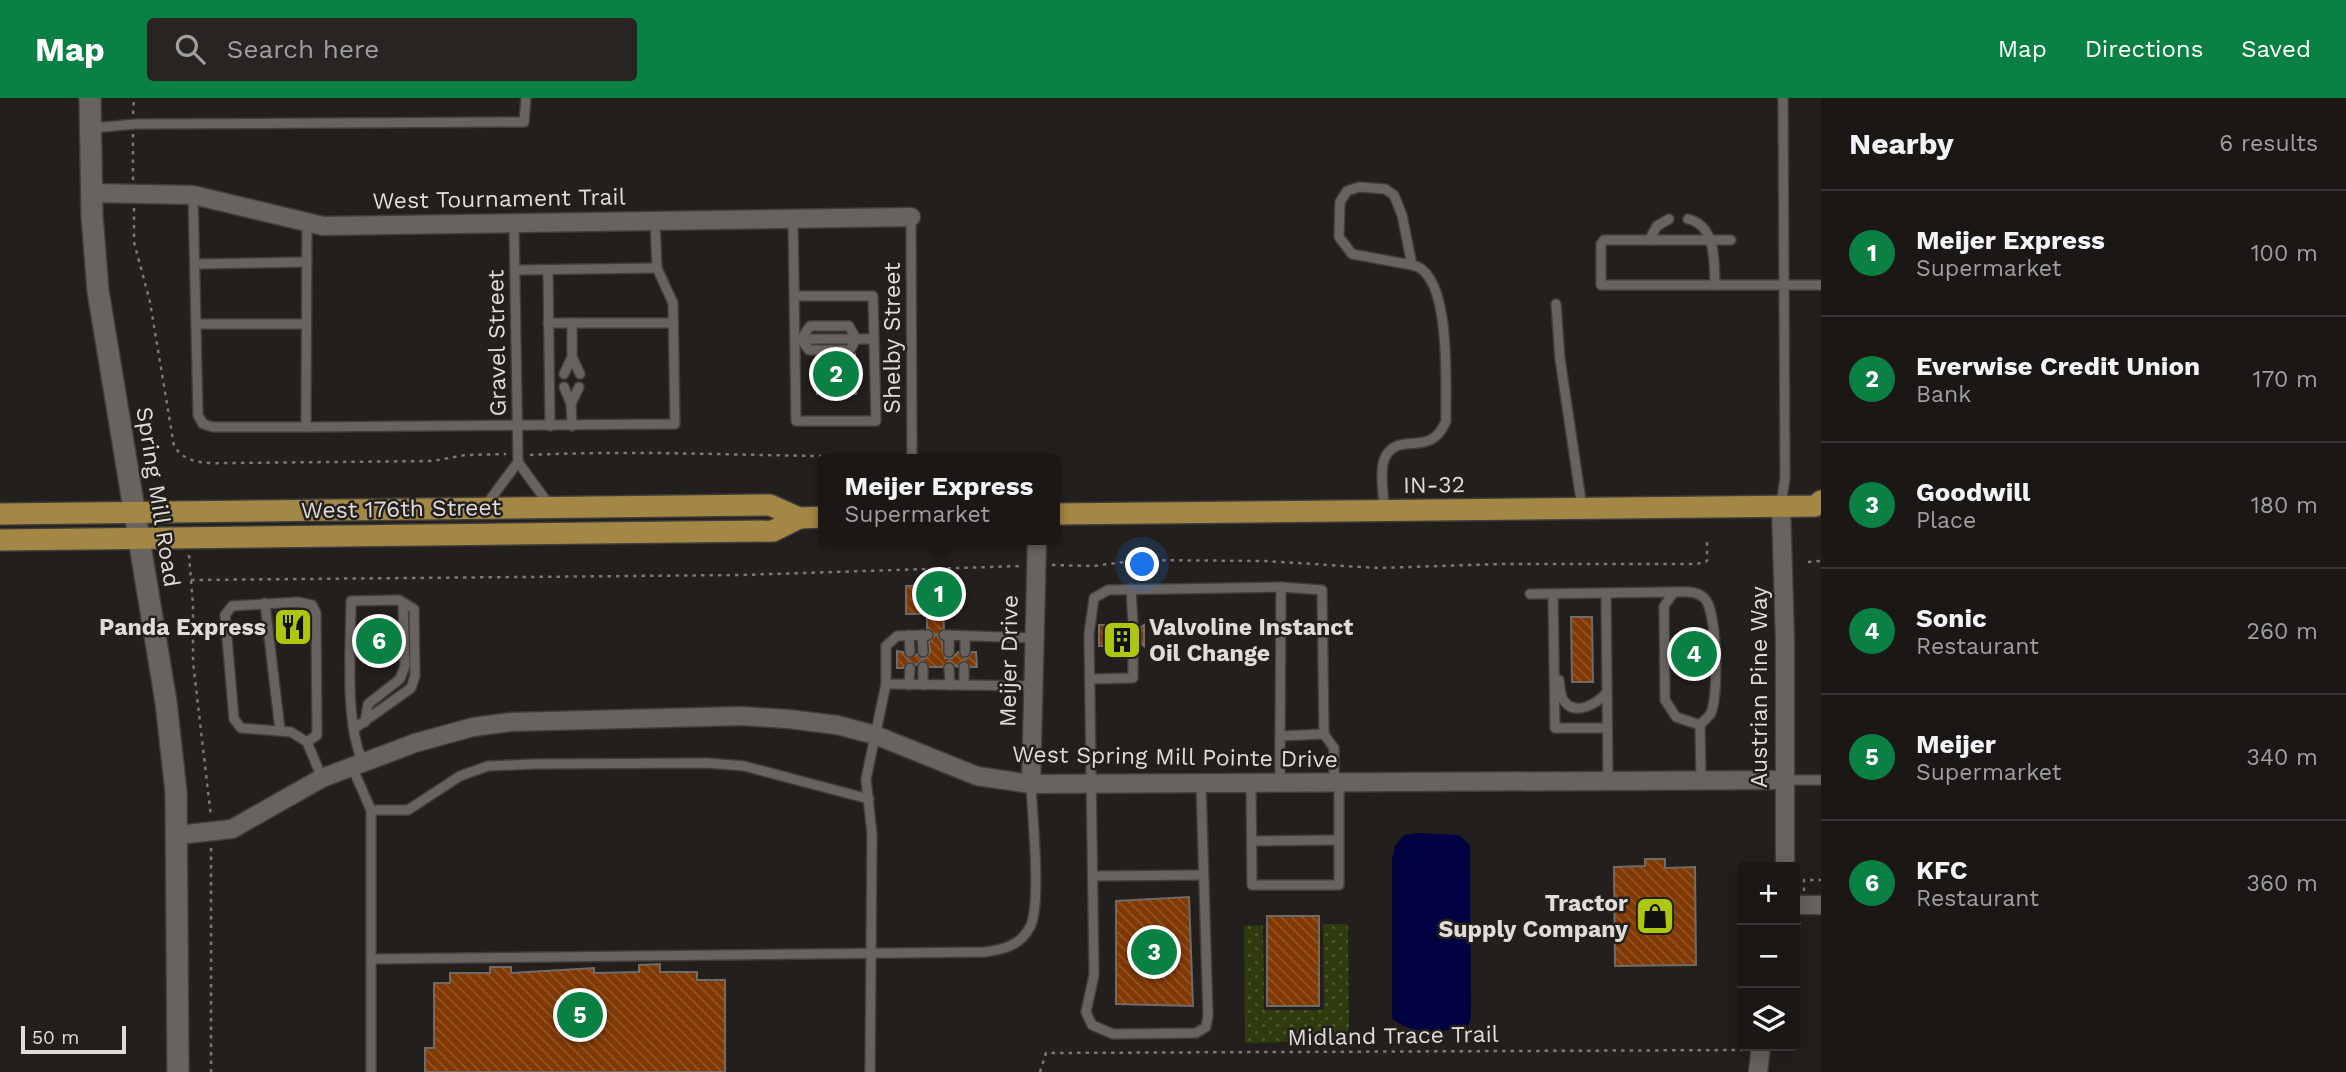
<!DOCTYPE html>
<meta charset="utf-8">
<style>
body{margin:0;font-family:"Work Sans",sans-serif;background:#272422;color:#f1f3f6}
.controls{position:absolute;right:21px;bottom:21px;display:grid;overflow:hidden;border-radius:7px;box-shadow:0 4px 18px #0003}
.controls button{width:63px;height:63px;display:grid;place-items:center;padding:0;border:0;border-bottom:2px solid #383634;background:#1a1715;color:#f1f3f6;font:35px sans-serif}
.scale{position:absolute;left:21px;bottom:18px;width:105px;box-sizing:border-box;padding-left:7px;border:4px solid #dfdcd9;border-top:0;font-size:19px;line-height:24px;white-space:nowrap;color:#dfdcd9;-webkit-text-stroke:5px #231f1c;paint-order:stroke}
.you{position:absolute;left:1143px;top:467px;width:24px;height:24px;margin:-18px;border:5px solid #fff;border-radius:50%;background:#1a73e8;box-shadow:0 0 0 10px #1a73e833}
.badge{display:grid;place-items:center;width:46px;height:46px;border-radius:50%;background:#0b8043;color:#fff;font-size:23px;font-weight:700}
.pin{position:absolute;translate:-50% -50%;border:4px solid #fff;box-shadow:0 2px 7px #0006}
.popup{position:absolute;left:818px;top:356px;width:242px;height:91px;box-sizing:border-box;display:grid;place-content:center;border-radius:7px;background:#1a1715;filter:drop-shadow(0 2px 5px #0005);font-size:23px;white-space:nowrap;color:#9f9fa0}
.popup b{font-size:26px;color:#f1f3f6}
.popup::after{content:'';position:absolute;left:50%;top:100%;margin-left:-14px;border:14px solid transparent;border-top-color:#1a1715}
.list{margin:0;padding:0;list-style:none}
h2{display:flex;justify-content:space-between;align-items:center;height:91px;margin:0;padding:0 28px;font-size:30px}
h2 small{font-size:23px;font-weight:400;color:#9f9fa0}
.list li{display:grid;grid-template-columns:46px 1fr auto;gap:21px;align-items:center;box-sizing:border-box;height:126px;padding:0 28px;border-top:2px solid #383634}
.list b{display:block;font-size:26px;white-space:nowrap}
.list p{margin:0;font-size:23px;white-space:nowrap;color:#9f9fa0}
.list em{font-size:23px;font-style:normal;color:#9f9fa0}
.icon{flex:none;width:38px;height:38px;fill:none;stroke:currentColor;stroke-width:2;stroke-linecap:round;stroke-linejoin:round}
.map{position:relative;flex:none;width:1821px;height:974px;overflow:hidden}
header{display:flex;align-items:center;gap:42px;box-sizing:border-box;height:98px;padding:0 35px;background:#0b8043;color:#fff}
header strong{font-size:33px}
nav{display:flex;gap:38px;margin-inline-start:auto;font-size:24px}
.search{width:490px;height:63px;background:#272422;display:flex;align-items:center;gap:18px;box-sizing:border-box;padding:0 24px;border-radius:7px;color:#9f9fa0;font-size:26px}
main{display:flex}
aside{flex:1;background:#1a1715}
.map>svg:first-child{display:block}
.park{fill:url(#park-dots)}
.water{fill:#000241}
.building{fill:url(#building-back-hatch);stroke:#716b68;stroke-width:2}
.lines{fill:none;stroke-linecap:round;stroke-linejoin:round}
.lane-casing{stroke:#3f3c39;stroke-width:12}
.street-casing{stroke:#3f3c39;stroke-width:21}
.secondary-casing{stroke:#3f3c39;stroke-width:24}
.primary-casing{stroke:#3f3c39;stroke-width:24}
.path{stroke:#7a7774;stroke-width:2.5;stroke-dasharray:3.5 5;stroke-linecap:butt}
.lane{stroke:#68635f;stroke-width:9}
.street{stroke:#68635f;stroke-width:18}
.secondary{stroke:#68635f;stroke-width:21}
.primary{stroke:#a38745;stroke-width:21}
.labels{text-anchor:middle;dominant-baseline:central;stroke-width:5;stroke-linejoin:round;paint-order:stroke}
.street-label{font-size:23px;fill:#dfdcd9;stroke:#231f1c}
.poi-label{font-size:23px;font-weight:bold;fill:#dfdcd9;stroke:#231f1c;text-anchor:end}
</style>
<header>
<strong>Map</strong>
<div class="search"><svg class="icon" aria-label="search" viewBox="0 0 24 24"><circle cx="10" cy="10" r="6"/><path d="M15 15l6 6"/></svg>Search here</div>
<nav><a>Map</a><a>Directions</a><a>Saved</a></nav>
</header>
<main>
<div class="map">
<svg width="1821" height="974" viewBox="0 0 1821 974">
<defs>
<pattern id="park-dots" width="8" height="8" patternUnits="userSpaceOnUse" patternTransform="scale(1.75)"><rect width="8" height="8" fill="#2f3b0e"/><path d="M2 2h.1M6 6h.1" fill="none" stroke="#4d5730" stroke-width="1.8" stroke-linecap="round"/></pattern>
<pattern id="building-back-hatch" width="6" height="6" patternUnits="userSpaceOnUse" patternTransform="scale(1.75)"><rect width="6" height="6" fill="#813904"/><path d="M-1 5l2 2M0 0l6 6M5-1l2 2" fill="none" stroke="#925528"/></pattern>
</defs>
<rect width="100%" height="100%" fill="#231f1c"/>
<polygon class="park" points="1323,826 1348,826 1349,943 1245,945 1244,828 1263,827 1264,912 1324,912"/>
<path class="water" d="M1417,735L1459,737L1470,747L1471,920L1468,928C1444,935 1412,938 1392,920V761L1395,748L1404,737Z"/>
<g class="building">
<polygon points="855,256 856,296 817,296 816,259"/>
<polygon points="962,487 962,507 952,507 953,515 943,515 944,530 937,537 942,544 945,560 952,560 958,554 966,561 972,554 976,554 977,569 971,569 963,562 957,569 949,563 942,569 930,569 922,562 916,567 910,563 903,570 897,570 897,553 903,554 908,560 917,556 921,560 926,560 930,554 929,544 935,537 927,530 927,516 906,516 906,488"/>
<polygon points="276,514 308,514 309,544 277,544"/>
<polygon points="1571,519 1592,519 1593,584 1572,584"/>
<polygon points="368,520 390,520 390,566 369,566"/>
<polygon points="1099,527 1126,527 1133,534 1144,527 1144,548 1134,541 1126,548 1099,548"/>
<polygon points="1705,533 1705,579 1683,579 1682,534"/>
<polygon points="1645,761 1665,761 1665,770 1695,769 1696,867 1615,868 1614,769 1645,768"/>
<polygon points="1189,799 1193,908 1116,906 1116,803"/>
<rect x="1267" y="818" width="52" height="90"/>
<polygon points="660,866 660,874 697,874 697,882 725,882 725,974 425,974 425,950 434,950 434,885 450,885 450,875 490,875 490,869 511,869 511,875 594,870 594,875 639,874 639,867"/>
</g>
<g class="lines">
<g class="lane-casing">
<g id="lane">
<polyline points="92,30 136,26 524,24 526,0"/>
<polyline points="193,97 198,317 203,326 213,329 306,329 307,125"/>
<polyline points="911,119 912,361"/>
<polyline points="793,121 796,323 876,323 873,198 794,198"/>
<path d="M1688,121C1717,128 1714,165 1715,187"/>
<polyline points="514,126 518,364 550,408"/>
<polyline points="1649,142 1657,128 1669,121"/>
<polyline points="1731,142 1604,142 1601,146 1601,187 1821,187"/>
<polyline points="195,166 307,164"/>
<polyline points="515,172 657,170"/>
<polyline points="548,172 550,328"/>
<polyline points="1556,206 1560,261 1582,409"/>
<polyline points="548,225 673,225"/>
<polyline points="196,226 306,226"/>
<polygon points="810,228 849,228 856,241 850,252 809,252 801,241"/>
<polyline points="799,241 874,241"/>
<polyline points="572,259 580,276"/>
<polyline points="564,276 572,259 572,225"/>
<polyline points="564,289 571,306 572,328"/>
<polyline points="571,306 579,289"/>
<polyline points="306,329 675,326 673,205 657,170 655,123"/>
<polyline points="486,407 518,364"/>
<polyline points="1781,407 1785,380 1783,0"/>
<path d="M1384,412C1384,397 1378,368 1387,356C1403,334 1431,360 1446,323C1445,291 1453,174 1412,167L1352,156L1339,139L1340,104L1347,93L1359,89L1385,91L1394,97L1402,117L1412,167"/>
<polyline points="1131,491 1133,527"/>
<polyline points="1530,496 1674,494"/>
<polyline points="1553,496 1555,630 1607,630"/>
<polyline points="1606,496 1608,683"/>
<polyline points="265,505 280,632"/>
<polyline points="909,537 910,554"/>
<polyline points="922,537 923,554"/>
<polyline points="944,537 1034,540"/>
<polyline points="949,537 949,554"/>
<polyline points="965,538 965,554"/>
<polyline points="923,569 923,587"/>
<polyline points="949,570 950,587"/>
<polyline points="1090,581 1133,580 1133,548"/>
<path d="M1559,582C1560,588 1560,598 1564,603C1576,619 1598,605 1607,594"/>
<polyline points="886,586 1034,588"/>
<polyline points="909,587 910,570"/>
<polyline points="964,587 964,569"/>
<polyline points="365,624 368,606 400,581 405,568 403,505"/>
<path d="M1700,627L1676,619L1665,602L1664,508L1674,494C1684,494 1697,492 1705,501C1717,514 1719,597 1711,615C1709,619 1703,623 1700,627L1701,683"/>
<path d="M355,630L411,590L415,578L414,511L399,502L351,503C351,550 344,622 363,665"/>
<polyline points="1280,638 1281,489"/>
<polyline points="307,644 317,637 316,515 312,507 298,504 232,508 225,517 234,621 241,630 291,634 307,644 322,680"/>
<polyline points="352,669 371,712 371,974"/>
<polyline points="1784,682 1821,682"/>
<polyline points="1201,686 1208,918 1206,929 1196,935 1113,936 1092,927 1086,914 1094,877 1089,536 1094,500 1108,492 1281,489 1322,492 1324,636"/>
<polyline points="1251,686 1252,787 1339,787 1339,686"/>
<polyline points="1280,686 1280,638 1324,636 1334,650 1334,686"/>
<polyline points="371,712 408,712 460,678 488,668 534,666 707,665 744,668 869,701"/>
<polyline points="1252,743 1339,742"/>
<polyline points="1094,778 1203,777"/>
<path d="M371,861L985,854C1004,851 1020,848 1030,829C1042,806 1032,716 1031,686"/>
<polyline points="870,974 872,736 866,681 886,586 886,548 897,538 928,537"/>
</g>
</g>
<g class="street-casing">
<g id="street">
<polyline points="91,95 193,97 323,128 911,119"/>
<polyline points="1781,408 1785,543 1785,769"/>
<polyline points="1031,686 1037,442"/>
<polyline points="178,737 232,731 322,680 415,645 473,629 511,624 741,618 788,621 837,627 875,637 977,678 1031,686 1784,682"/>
<polyline points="1795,807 1821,807"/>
<polyline points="1758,974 1761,948"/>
</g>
</g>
<g class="secondary-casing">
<polyline id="secondary" points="90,0 92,118 98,193 166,604 176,694 178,974"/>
</g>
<g class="primary-casing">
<g id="primary">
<polyline points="0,416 770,407 799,420 824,419"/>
<polyline points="1054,416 1815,408 1821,403"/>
<polyline points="0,442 773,433 799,420"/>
</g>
</g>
<g class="path">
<polyline points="133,16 134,0"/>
<polyline points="133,36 133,82"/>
<path d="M134,110V144L150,204L174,348C187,368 210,365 231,365L433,363L465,357L506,356"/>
<path d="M530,357C654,351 777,360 901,358"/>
<polyline points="189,457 193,507 193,564 211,719"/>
<polyline points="1808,464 1821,463"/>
<polyline points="1052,467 1094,468 1139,462 1265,463 1377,470 1501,466 1697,466 1707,463 1707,442"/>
<polyline points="191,482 741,477 1020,468"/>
<polyline points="211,750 211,974"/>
<polyline points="1804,793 1804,782 1821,782"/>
<polyline points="1795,844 1800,821"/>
<polyline points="1040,974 1046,955 1747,952"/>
</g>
<use href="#lane" class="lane"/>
<use href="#street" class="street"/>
<use href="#secondary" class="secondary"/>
<use href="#primary" class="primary"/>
</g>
<defs>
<g id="restaurant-square" transform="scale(2.0125)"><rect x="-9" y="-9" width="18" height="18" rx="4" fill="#adc610" stroke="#231f1c"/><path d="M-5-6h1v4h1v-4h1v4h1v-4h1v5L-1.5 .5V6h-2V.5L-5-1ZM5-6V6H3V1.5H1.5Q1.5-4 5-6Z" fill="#111"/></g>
<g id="building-square" transform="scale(2.0125)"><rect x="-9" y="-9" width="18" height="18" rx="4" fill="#adc610" stroke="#231f1c"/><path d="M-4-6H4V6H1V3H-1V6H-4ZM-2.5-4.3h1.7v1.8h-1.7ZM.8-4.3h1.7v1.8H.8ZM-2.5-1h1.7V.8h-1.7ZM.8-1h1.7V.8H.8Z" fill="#111"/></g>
<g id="shop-square" transform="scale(2.0125)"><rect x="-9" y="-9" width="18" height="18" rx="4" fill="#adc610" stroke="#231f1c"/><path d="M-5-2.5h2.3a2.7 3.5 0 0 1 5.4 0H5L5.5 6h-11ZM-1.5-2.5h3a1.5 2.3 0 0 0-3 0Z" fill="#111"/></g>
</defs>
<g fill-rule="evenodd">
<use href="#restaurant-square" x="293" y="529"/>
<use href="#building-square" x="1122" y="542"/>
<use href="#shop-square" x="1655" y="818"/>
</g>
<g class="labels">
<g class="street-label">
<text transform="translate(499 101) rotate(-1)">West Tournament Trail</text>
<text transform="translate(892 240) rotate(-90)">Shelby Street</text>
<text transform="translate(497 245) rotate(-91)">Gravel Street</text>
<text transform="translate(1434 387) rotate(-1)">IN-32</text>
<text transform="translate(158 399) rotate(81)">Spring Mill Road</text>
<text transform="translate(401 411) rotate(-1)">West 176th Street</text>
<text transform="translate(1009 563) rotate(-89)">Meijer Drive</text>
<text transform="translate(1759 589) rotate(-90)">Austrian Pine Way</text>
<text transform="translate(1175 659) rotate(1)">West Spring Mill Pointe Drive</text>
<text transform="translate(1393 938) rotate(-1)">Midland Trace Trail</text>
</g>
<g class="poi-label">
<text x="266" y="529">Panda Express</text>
<text x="1149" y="529" text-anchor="start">Valvoline Instanct<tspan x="1149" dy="26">Oil Change</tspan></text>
<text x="1628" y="805">Tractor<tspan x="1628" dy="26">Supply Company</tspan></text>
</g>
</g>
</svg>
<div class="controls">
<button>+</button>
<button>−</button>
<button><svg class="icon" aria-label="layers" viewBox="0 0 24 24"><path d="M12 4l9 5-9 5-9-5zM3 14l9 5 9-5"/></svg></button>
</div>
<div class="scale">50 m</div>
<div class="you"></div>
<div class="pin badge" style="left:939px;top:496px">1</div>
<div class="popup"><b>Meijer Express</b>Supermarket</div>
<div class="pin badge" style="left:836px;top:276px">2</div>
<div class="pin badge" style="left:1154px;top:854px">3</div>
<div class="pin badge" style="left:1694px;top:556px">4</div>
<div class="pin badge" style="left:580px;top:917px">5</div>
<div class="pin badge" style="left:379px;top:543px">6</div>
</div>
<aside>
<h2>Nearby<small>6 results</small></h2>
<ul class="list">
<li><span class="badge">1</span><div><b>Meijer Express</b><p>Supermarket</p></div><em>100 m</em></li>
<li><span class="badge">2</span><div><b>Everwise Credit Union</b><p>Bank</p></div><em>170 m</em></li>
<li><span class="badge">3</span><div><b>Goodwill</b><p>Place</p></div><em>180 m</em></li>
<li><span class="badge">4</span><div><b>Sonic</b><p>Restaurant</p></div><em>260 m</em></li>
<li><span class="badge">5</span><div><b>Meijer</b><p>Supermarket</p></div><em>340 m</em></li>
<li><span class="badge">6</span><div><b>KFC</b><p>Restaurant</p></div><em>360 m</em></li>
</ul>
</aside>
</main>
